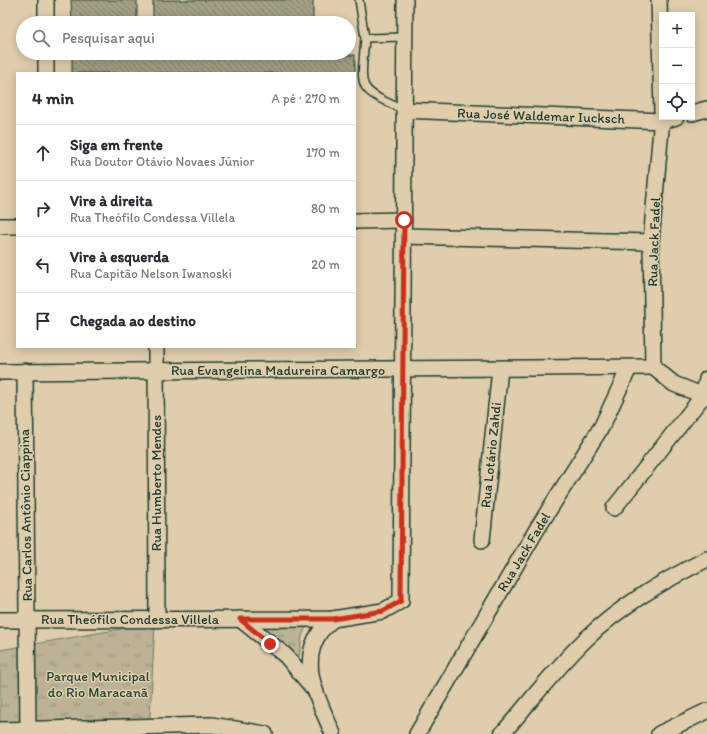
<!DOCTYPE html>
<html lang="pt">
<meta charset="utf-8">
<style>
body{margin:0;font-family:Itim,sans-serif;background:#f7f7f7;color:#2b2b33}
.controls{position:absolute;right:12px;top:12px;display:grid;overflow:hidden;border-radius:0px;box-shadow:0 2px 10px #0003}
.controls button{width:36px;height:36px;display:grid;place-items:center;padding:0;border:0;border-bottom:1px solid #e1e1e2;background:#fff;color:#2b2b33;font:20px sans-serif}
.stop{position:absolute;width:12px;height:12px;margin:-9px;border:3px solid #c8321e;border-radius:50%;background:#fff}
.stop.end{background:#c8321e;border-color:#fff;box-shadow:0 1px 4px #0008}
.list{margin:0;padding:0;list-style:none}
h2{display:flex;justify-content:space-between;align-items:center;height:52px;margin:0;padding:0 16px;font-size:17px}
h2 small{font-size:13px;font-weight:400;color:#7c7c81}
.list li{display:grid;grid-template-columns:26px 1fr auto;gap:12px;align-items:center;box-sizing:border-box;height:56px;padding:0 16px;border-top:1px solid #e1e1e2}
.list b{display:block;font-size:15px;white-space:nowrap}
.list p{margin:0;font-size:13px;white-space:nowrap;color:#7c7c81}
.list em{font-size:13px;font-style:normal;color:#7c7c81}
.icon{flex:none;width:22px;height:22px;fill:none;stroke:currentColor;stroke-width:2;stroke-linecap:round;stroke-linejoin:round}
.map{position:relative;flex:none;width:707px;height:734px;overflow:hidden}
.search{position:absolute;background:#fff;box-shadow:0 2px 10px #0003;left:16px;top:16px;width:340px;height:44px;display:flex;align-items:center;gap:10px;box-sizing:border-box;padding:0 14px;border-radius:22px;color:#7c7c81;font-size:15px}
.panel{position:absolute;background:#fff;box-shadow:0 2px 10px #0003;left:16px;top:72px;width:340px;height:276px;border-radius:0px}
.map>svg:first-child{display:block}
.park{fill:url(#park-tufts);stroke:#6e7865}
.building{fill:url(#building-back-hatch);stroke:#1f3d34}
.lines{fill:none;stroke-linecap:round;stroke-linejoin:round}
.service-casing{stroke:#1f3d34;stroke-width:10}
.minor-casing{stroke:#1f3d34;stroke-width:18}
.service{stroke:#dfcdab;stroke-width:7}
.minor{stroke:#dfcdab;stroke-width:15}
.route{stroke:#c8321e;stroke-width:5}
.labels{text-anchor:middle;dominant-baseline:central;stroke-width:3;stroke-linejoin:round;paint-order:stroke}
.street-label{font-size:14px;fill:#1f3d34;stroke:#dfcdab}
.park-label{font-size:14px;fill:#274339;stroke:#dfcdab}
</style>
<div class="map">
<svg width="707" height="734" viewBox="0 0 707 734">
<defs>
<pattern id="park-tufts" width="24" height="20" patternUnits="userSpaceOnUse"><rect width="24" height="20" fill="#bcb396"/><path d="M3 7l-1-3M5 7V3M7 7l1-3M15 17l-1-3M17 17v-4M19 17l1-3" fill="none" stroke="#98937b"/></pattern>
<pattern id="building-back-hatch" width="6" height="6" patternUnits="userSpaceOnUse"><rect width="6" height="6" fill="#a4a086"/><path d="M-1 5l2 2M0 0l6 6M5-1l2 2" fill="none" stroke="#85846e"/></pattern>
</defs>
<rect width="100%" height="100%" fill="#dfcdab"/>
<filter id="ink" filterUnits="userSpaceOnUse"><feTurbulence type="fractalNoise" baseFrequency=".025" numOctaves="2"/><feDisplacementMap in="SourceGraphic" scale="8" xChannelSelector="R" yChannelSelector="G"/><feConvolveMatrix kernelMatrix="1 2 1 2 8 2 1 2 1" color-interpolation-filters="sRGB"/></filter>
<g filter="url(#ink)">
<g class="park">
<polygon points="308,622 302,636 299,657 252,626"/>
<polygon points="155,623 149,734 0,734 0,650"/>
</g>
<g class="building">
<polygon points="71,0 137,0 137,23 72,23"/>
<rect x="153" y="0" width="160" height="23"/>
<rect x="349" y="30" width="2" height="20"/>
<polygon points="72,53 313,53 313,55 355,55 355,73 72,73"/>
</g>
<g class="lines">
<g class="service-casing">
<g id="service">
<polyline points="359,0 365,38"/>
<path d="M404,110C355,88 361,90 365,38L405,37"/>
</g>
</g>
<g class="minor-casing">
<g id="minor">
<polyline points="659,0 662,112"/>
<polyline points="46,23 46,0"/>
<polyline points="46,73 46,53"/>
<polyline points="404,110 662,121 676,117"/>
<polyline points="692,113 707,109"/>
<polyline points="355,221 404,220"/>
<polyline points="0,226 17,226"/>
<polyline points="404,236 651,242"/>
<polyline points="156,347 157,619"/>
<polyline points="653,367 651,242 662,117"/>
<polyline points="653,367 674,384 707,397"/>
<polyline points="25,371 28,730"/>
<polyline points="0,372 653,367"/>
<polyline points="614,508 703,396 707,379"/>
<polyline points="482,540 500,369"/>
<polyline points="240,619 286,656 312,687"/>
<polyline points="0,620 333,619 383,611 401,601 405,0"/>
<polyline points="0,730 212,725 265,734"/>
<path d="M333,734C320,702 297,665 320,632C324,627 329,623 333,619"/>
<polyline points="417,734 537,529 602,426 629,368"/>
<path d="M502,734C529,703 555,669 585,640C620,606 663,581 707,559"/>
<polyline points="659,734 707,711"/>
</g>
</g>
<use href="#service" class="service"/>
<use href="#minor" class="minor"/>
</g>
</g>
<g class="lines" filter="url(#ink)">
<polyline class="route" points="270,644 240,619 333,619 383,611 401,601 404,220"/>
</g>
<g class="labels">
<g class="street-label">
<text transform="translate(541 116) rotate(2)">Rua José Waldemar Iucksch</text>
<text transform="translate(654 242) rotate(-88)">Rua Jack Fadel</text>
<text x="278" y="370">Rua Evangelina Madureira Camargo</text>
<text transform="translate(491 455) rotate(-84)">Rua Lotário Zahdi</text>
<text transform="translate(156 483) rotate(-90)">Rua Humberto Mendes</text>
<text transform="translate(26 515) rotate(-91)">Rua Carlos Antônio Ciappina</text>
<text transform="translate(524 552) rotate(-59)">Rua Jack Fadel</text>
<text x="130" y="619">Rua Theófilo Condessa Villela</text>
</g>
<g class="park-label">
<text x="98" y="676">Parque Municipal<tspan x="98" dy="16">do Rio Maracanã</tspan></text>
</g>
</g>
</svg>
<div class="controls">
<button>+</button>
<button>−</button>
<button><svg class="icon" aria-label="locate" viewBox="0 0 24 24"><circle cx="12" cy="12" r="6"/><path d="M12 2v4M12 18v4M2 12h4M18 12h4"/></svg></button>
</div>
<div class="stop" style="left:404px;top:220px"></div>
<div class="stop end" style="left:270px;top:644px"></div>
<div class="search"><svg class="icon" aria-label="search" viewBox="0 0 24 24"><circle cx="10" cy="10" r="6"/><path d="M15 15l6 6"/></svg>Pesquisar aqui</div>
<section class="panel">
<h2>4 min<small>A pé · 270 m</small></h2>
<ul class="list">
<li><svg class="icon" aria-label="ahead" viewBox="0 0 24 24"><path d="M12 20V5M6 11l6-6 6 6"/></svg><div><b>Siga em frente</b><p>Rua Doutor Otávio Novaes Júnior</p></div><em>170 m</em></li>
<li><svg class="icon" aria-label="right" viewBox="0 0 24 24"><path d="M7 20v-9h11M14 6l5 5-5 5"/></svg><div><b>Vire à direita</b><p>Rua Theófilo Condessa Villela</p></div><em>80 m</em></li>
<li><svg class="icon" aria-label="left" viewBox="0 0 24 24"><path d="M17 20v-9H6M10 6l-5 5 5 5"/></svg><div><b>Vire à esquerda</b><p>Rua Capitão Nelson Iwanoski</p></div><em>20 m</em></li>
<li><svg class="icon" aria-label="arrive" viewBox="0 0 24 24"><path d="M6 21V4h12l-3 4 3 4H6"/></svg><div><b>Chegada ao destino</b></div></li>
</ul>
</section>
</div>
